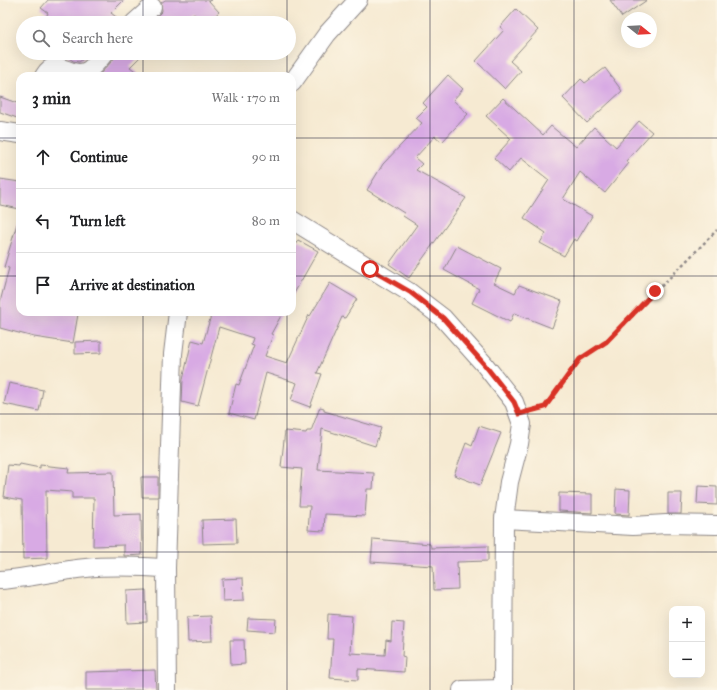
<!DOCTYPE html>
<meta charset="utf-8">
<style>
body{margin:0;font-family:"IM FELL Great Primer",serif;background:#f6f6f6;color:#202124}
.controls{position:absolute;right:12px;bottom:12px;display:grid;overflow:hidden;border-radius:8px;box-shadow:0 4px 16px #0002}
.controls button{width:36px;height:36px;display:grid;place-items:center;padding:0;border:0;border-bottom:1px solid #e0e0e0;background:#fff;color:#202124;font:20px sans-serif}
.compass{position:absolute;left:621px;top:12px;width:36px;height:36px;border-radius:50%;background:#fff;box-shadow:0 4px 16px #0002;rotate:108deg}
.stop{position:absolute;width:12px;height:12px;margin:-9px;border:3px solid #d93025;border-radius:50%;background:#fff}
.stop.end{background:#d93025;border-color:#fff;box-shadow:0 1px 4px #0008}
.list{margin:0;padding:0;list-style:none}
h2{display:flex;justify-content:space-between;align-items:center;height:52px;margin:0;padding:0 16px;font-size:17px}
h2 small{font-size:13px;font-weight:400;color:#757577}
.list li{display:grid;grid-template-columns:26px 1fr auto;gap:12px;align-items:center;box-sizing:border-box;height:64px;padding:0 16px;border-top:1px solid #e0e0e0}
.list b{display:block;font-size:15px;white-space:nowrap}
.list em{font-size:13px;font-style:normal;color:#757577}
.icon{flex:none;width:22px;height:22px;fill:none;stroke:currentColor;stroke-width:2;stroke-linecap:round;stroke-linejoin:round}
.map{position:relative;flex:none;width:717px;height:690px;overflow:hidden}
.search{position:absolute;background:#fff;box-shadow:0 4px 16px #0002;left:16px;top:16px;width:280px;height:44px;display:flex;align-items:center;gap:10px;box-sizing:border-box;padding:0 14px;border-radius:22px;color:#757577;font-size:15px}
.panel{position:absolute;background:#fff;box-shadow:0 4px 16px #0002;left:16px;top:72px;width:280px;height:244px;border-radius:12px}
.map>svg:first-child{display:block}
.building{fill:#d8aae4}
.lines{fill:none;stroke-linecap:round;stroke-linejoin:round}
.minor-casing{stroke:#8c8686;stroke-width:20}
.path{stroke:#8c8686;stroke-width:2.5;stroke-dasharray:3 3;stroke-linecap:butt}
.minor{stroke:#fff;stroke-width:18}
.route{stroke:#d93025;stroke-width:5}
.grid{fill:none;stroke:#22223b;stroke-width:1;stroke-opacity:0.55}
</style>
<div class="map">
<svg width="717" height="690" viewBox="0 0 717 690">
<rect width="100%" height="100%" fill="#fcf5e5"/>
<filter id="ink" filterUnits="userSpaceOnUse"><feTurbulence type="fractalNoise" baseFrequency=".025" numOctaves="2"/><feDisplacementMap in="SourceGraphic" scale="8" xChannelSelector="R" yChannelSelector="G"/><feConvolveMatrix kernelMatrix="1 2 1 2 8 2 1 2 1" color-interpolation-filters="sRGB"/></filter>
<filter id="wash" filterUnits="userSpaceOnUse"><feTurbulence type="fractalNoise" baseFrequency=".012" numOctaves="4" result="noise"/><feDisplacementMap in="SourceGraphic" scale="16" xChannelSelector="R" yChannelSelector="G"/><feGaussianBlur stdDeviation="0.9" result="paint"/><feColorMatrix in="noise" values="0 0 0 0 0 0 0 0 0 0 0 0 0 0 0 0 0 1.4 0 .05"/><feComposite in="paint" operator="in"/></filter>
<g filter="url(#wash)">
<rect width="100%" height="100%" fill="#f6ead2"/>
<g id="blocks">
<g class="building">
<polygon points="48,0 124,0 111,13 124,23 43,23 48,13 41,8"/>
<polygon points="165,0 211,0 209,1 219,12 207,23 204,23 194,14 183,23 150,23 162,11 161,3"/>
<polygon points="610,0 647,0 622,17"/>
<polygon points="516,9 538,30 510,61 521,71 505,89 476,61 504,30 500,27"/>
<polygon points="63,53 91,53 79,62 73,61"/>
<polygon points="115,53 144,53 130,67 142,76 98,76 113,60"/>
<polygon points="605,68 622,91 587,123 563,98 581,79 585,83"/>
<polygon points="448,75 463,89 453,100 468,114 442,142 435,136 415,158 422,164 416,170 466,198 409,278 389,264 417,225 403,216 404,213 367,190 383,164 422,123 416,118 427,107 423,103"/>
<polygon points="0,97 20,104 20,119 0,112"/>
<polygon points="503,98 543,135 551,126 576,147 594,127 616,147 639,121 652,132 626,161 629,163 605,193 580,172 563,199 592,216 577,241 574,239 564,256 540,243 546,233 524,218 549,180 521,158 509,172 494,158 511,139 486,116"/>
<polygon points="0,179 20,182 20,209 0,205"/>
<polygon points="17,224 20,225 20,312 64,312 78,314 73,343 34,337 0,328 0,302 9,268 4,267"/>
<polygon points="298,240 318,251 292,297 292,250"/>
<polygon points="457,246 501,269 494,283 515,293 519,285 562,301 552,328 514,313 510,322 472,303 479,289 444,270"/>
<polygon points="330,283 357,299 345,318 342,317 317,373 322,374 310,407 291,400 297,383 266,373 254,420 229,413 236,384 239,385 254,345 251,344 253,338 219,327 198,406 182,402 183,379 192,340 203,343 212,312 283,312 271,334 273,335 265,356 287,363 309,315 310,316"/>
<polygon points="101,341 101,353 75,354 75,342"/>
<polygon points="9,383 43,390 39,411 4,404"/>
<polygon points="320,407 324,408 324,411 381,428 375,446 322,429 318,470 374,473 373,489 367,489 365,516 325,514 324,531 308,530 310,506 299,506 302,469 281,467 285,431 306,433 307,431 311,431"/>
<polygon points="479,426 501,433 480,485 454,475 466,443 472,446"/>
<polygon points="20,464 40,468 40,465 69,468 68,473 113,472 114,515 141,514 142,555 124,556 124,545 93,546 94,498 72,498 72,492 46,490 47,558 23,559 22,500 4,497 8,465 19,466"/>
<polygon points="141,477 158,477 158,497 142,497"/>
<polygon points="698,486 717,487 717,505 697,504"/>
<polygon points="616,489 630,490 629,515 615,514"/>
<polygon points="559,493 592,494 592,513 559,511"/>
<polygon points="668,493 682,493 681,514 668,514"/>
<polygon points="236,519 237,543 203,544 202,520"/>
<polygon points="373,539 430,544 431,548 488,546 488,561 457,562 458,589 434,590 433,566 371,562"/>
<polygon points="243,578 244,600 223,601 222,579"/>
<polygon points="146,590 147,622 127,623 126,591"/>
<polygon points="328,614 352,616 350,653 385,655 386,640 391,641 392,622 404,623 402,656 405,657 404,672 358,669 358,680 330,678 333,639 327,639"/>
<polygon points="211,616 212,641 188,642 187,617"/>
<polygon points="248,618 276,619 275,632 247,630"/>
<polygon points="230,640 244,640 245,664 231,665"/>
<polygon points="155,670 156,690 86,690 86,672"/>
</g>
</g>
</g>
<g filter="url(#ink)">
<use href="#blocks" fill-opacity="0" stroke="#8c8686" stroke-width="1"/>
<g class="lines">
<g class="minor-casing">
<g id="minor">
<polyline points="134,23 152,7"/>
<path d="M44,76C57,54 69,80 87,71C93,68 100,58 105,53"/>
<polyline points="292,83 327,34 358,0"/>
<polyline points="0,131 20,134"/>
<polyline points="292,220 409,292 443,318 484,364 514,402 522,424 519,444 509,482 504,519 503,690"/>
<polyline points="504,519 633,526 666,524 717,525"/>
<path d="M0,580C29,578 57,571 86,568C112,565 140,567 166,568"/>
<polyline points="167,690 166,568 173,354 178,312"/>
<polyline points="462,690 503,689"/>
</g>
</g>
<polyline class="path" points="534,410 545,407 580,359 606,342 717,230"/>
<use href="#minor" class="minor"/>
</g>
</g>
<g class="lines" filter="url(#ink)">
<polyline class="route" points="370,269 410,292 443,318 484,364 514,402 519,414 545,407 580,359 606,342 655,291"/>
</g>
<path class="grid" d="M143,0V23M287,0V23M430,0V690M574,0V690M143,53V76M287,53V76M0,138H20M292,138H717M0,276H20M292,276H717M143,312V690M287,312V690M0,414H717M0,552H717"/>
</svg>
<div class="controls">
<button>+</button>
<button>−</button>
</div>
<svg class="compass" viewBox="-18 -18 36 36"><path d="M0-13l5 13h-10z" fill="#e53935"/><path d="M0 13l5-13h-10z" fill="#757577"/></svg>
<div class="stop" style="left:370px;top:269px"></div>
<div class="stop end" style="left:655px;top:291px"></div>
<div class="search"><svg class="icon" aria-label="search" viewBox="0 0 24 24"><circle cx="10" cy="10" r="6"/><path d="M15 15l6 6"/></svg>Search here</div>
<section class="panel">
<h2>3 min<small>Walk · 170 m</small></h2>
<ul class="list">
<li><svg class="icon" aria-label="ahead" viewBox="0 0 24 24"><path d="M12 20V5M6 11l6-6 6 6"/></svg><div><b>Continue</b></div><em>90 m</em></li>
<li><svg class="icon" aria-label="left" viewBox="0 0 24 24"><path d="M17 20v-9H6M10 6l-5 5 5 5"/></svg><div><b>Turn left</b></div><em>80 m</em></li>
<li><svg class="icon" aria-label="arrive" viewBox="0 0 24 24"><path d="M6 21V4h12l-3 4 3 4H6"/></svg><div><b>Arrive at destination</b></div></li>
</ul>
</section>
</div>
